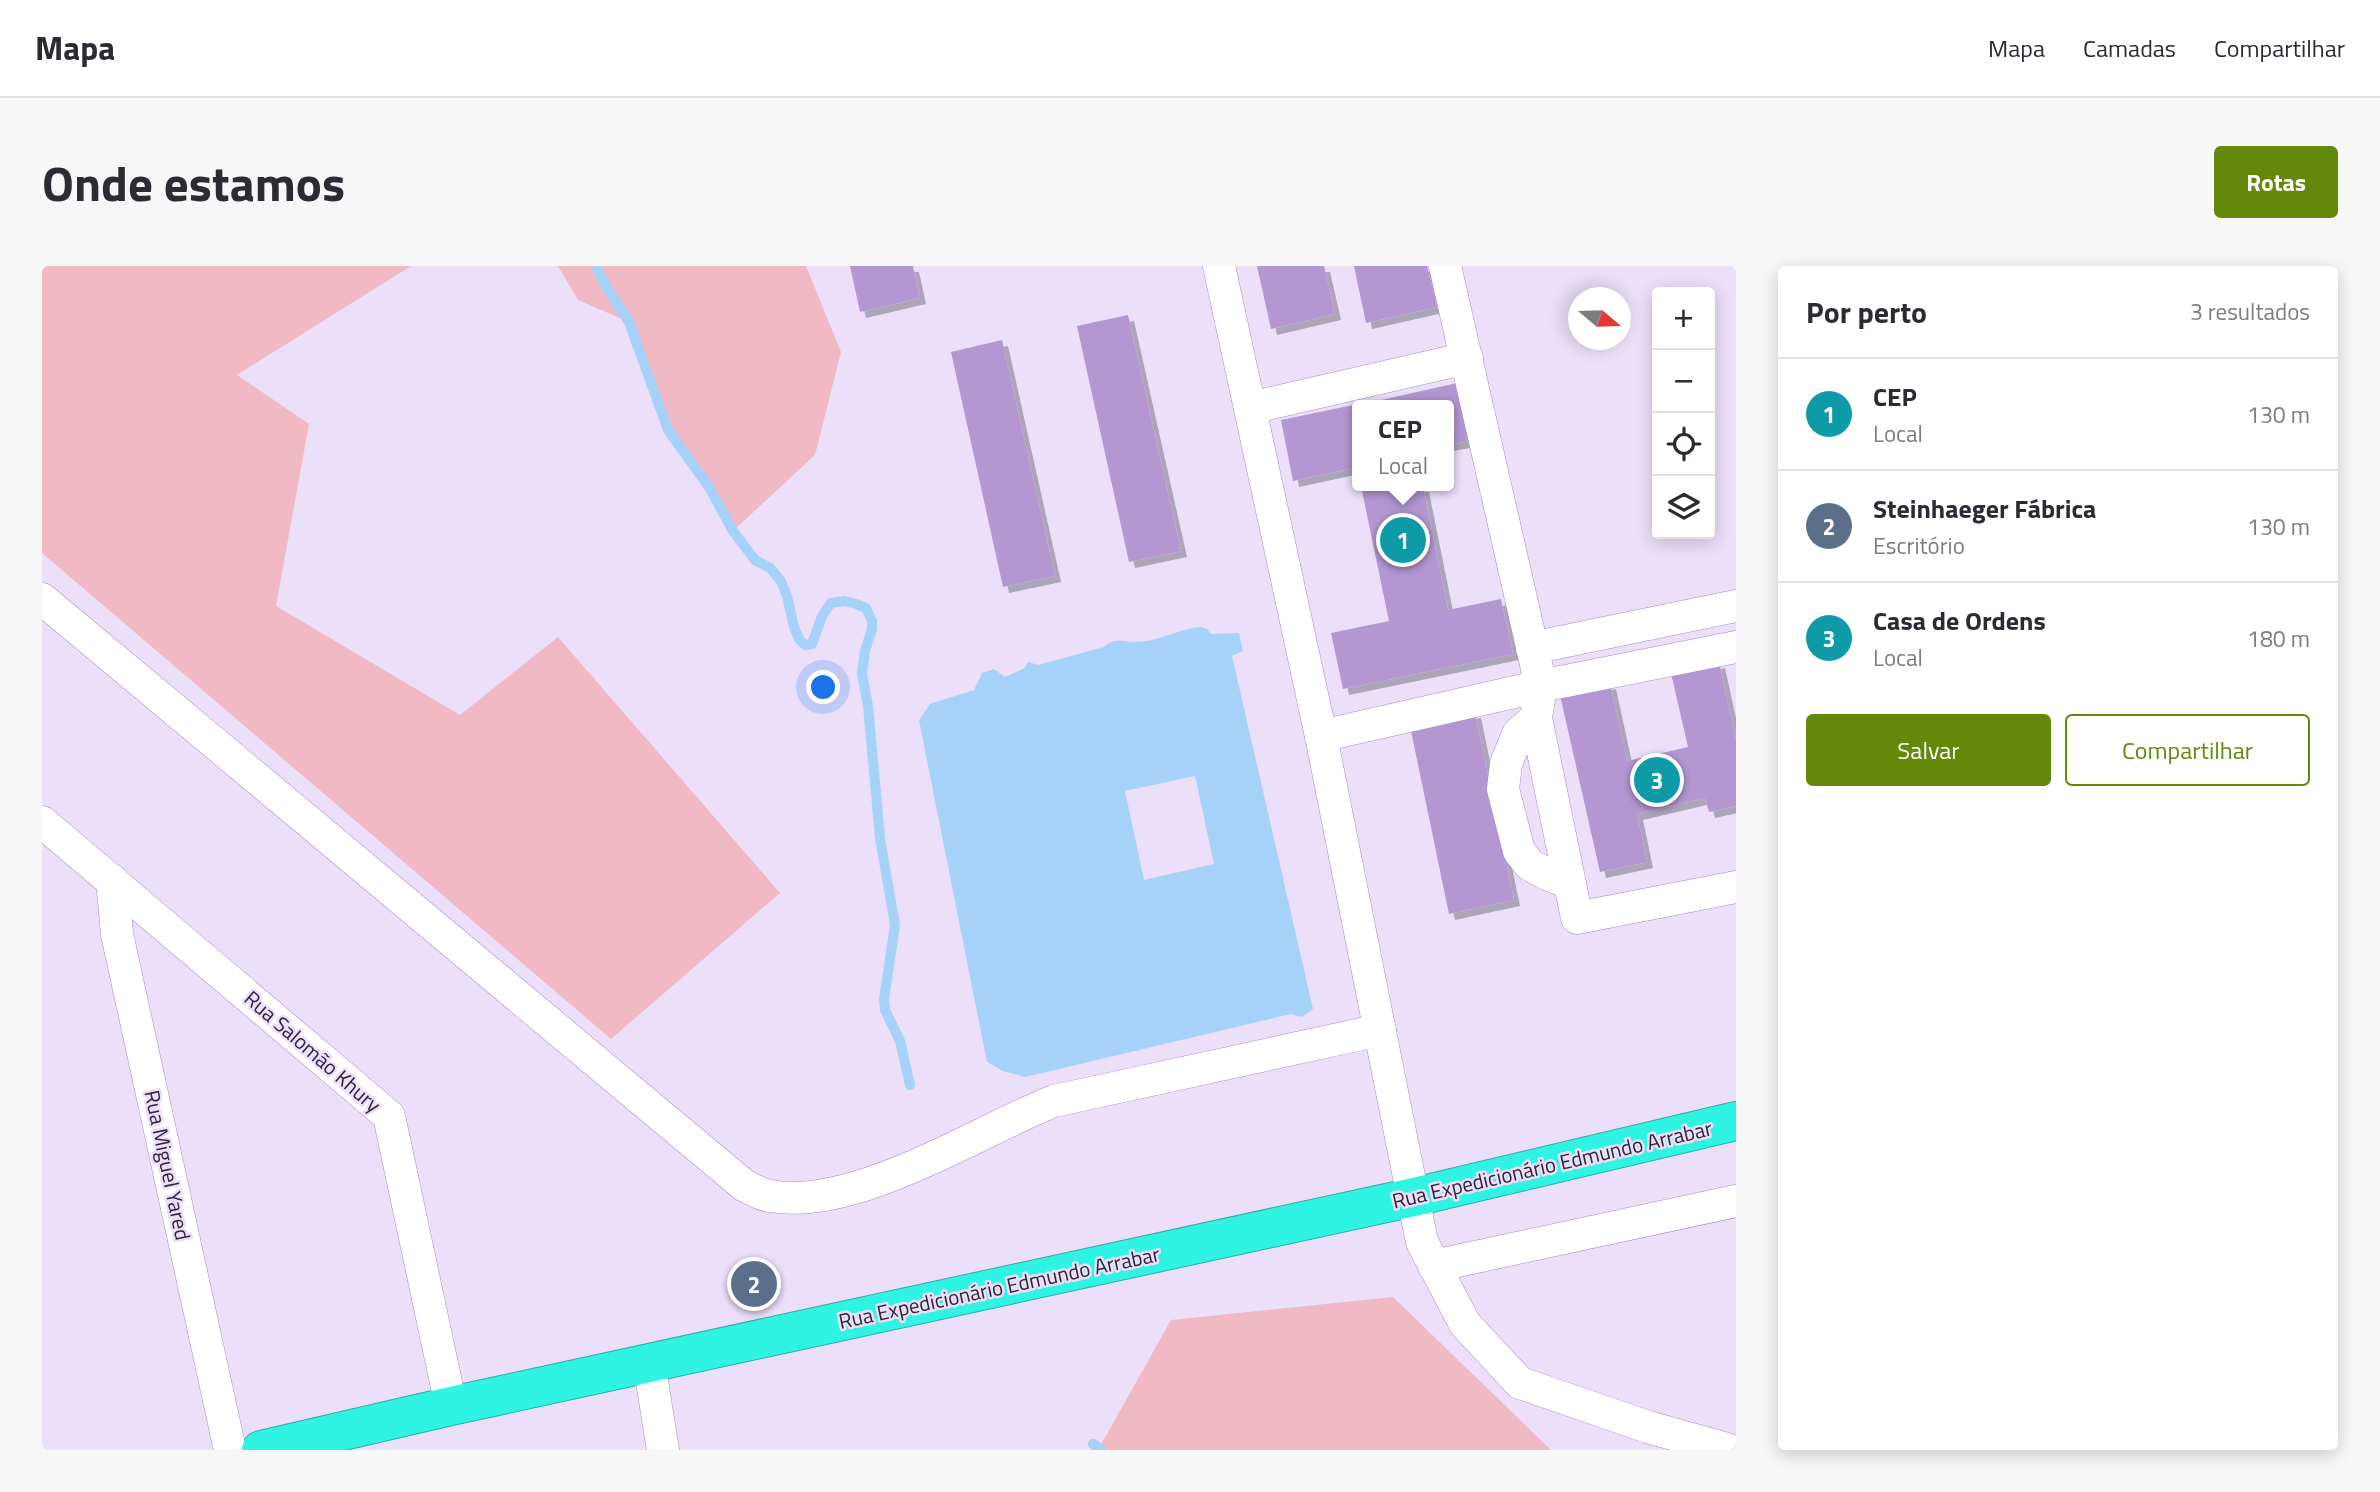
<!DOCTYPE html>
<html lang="pt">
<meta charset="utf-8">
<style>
body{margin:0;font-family:"Titillium Web",sans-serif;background:#f7f7f7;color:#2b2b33}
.controls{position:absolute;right:21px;top:21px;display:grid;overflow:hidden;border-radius:7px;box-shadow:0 4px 18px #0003}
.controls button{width:63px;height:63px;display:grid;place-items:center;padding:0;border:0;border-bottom:2px solid #e1e1e2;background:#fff;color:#2b2b33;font:35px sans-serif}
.compass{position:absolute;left:1526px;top:21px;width:63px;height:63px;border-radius:50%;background:#fff;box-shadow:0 4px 18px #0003;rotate:109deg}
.you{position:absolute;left:782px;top:422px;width:24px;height:24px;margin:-18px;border:5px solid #fff;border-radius:50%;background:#1a73e8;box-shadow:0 0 0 10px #1a73e833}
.badge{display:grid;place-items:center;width:46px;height:46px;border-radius:50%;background:#64880a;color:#fff;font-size:23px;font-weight:700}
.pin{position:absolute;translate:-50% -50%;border:4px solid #fff;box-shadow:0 2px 7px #0006}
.popup{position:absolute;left:1310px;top:134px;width:102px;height:91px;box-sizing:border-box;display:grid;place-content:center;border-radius:7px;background:#fff;filter:drop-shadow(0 2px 5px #0005);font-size:23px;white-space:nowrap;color:#7c7c81}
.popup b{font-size:26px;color:#2b2b33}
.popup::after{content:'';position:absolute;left:50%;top:100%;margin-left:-14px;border:14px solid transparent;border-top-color:#fff}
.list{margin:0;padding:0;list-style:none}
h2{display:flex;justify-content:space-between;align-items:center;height:91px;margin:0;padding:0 28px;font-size:30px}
h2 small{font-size:23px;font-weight:400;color:#7c7c81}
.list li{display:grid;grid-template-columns:46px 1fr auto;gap:21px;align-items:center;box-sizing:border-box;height:112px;padding:0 28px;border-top:2px solid #e1e1e2}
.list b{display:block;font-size:26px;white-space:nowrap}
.list p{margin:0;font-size:23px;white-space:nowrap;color:#7c7c81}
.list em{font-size:23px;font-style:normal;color:#7c7c81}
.actions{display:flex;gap:14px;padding:21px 28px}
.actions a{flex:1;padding:16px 0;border:2px solid #64880a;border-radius:7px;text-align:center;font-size:24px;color:#64880a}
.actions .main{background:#64880a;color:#fff}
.icon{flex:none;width:38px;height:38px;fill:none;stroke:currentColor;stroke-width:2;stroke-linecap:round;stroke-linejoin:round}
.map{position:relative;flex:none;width:1694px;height:1184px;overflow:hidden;border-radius:7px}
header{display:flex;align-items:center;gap:42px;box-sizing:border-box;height:98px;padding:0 35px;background:#fff;border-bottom:2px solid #e1e1e2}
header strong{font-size:33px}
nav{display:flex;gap:38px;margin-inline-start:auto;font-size:24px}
.intro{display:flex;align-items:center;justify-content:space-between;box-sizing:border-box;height:168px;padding:0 42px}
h1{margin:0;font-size:49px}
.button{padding:18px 32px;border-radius:7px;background:#64880a;color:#fff;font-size:24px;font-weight:700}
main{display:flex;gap:42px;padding:0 42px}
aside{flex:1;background:#fff;border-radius:7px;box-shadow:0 4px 18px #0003}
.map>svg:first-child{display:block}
.green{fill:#f1b9c4}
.water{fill:#a6d2f9;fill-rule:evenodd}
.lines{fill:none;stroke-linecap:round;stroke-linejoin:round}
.stream{stroke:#a6d2f9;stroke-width:10}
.building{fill:#b396d2;filter:url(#shadow)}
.minor-casing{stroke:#a78ac5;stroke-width:33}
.highway-casing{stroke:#2faba9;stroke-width:40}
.minor{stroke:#fff;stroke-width:32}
.highway{stroke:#2ff3e3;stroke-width:38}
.labels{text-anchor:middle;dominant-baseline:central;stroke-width:5;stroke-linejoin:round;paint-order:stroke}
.street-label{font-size:21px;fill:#30243c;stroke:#ebdff9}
</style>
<header>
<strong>Mapa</strong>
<nav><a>Mapa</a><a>Camadas</a><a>Compartilhar</a></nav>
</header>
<div class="intro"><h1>Onde estamos</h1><a class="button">Rotas</a></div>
<main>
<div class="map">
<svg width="1694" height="1184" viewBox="0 0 1694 1184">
<defs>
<filter id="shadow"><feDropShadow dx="6" dy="6" stdDeviation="0" flood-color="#0004"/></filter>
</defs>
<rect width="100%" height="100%" fill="#ebdff9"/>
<g class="green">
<polygon points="0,0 369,0 195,109 267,158 234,340 418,449 516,371 738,627 569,773 0,287"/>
<polygon points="516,0 764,0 799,86 773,189 691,265 667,221 626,164 587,56 536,34"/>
<polygon points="1351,1031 1509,1184 1056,1184 1129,1054"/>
</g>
<path class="water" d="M1158,361L1165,363L1169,368L1197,367L1201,385L1190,390L1271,743L1260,751L1249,748L983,811L961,805L945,796L877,454L888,438L932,424L940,407L952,403L963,411L983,402L986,396L996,399L1062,381C1072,371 1081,376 1093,376C1116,376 1136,363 1158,361ZM1153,510L1172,598L1102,614L1083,525Z"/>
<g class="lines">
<g class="stream">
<polyline points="554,0 563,19 587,56 626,164 667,221 691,265 713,294 728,302 739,315 745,330 752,361 757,373 763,379 770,378 780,350 789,337 802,335 814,338 824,342 830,355 830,363 823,385 820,408 826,440 838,572 853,659 842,733 843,744 858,775 868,819"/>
<polyline points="1051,1178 1060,1184"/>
</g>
</g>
<g class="building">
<polygon points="808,0 871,0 878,32 818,46"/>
<polygon points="1215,0 1282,0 1293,48 1229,63"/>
<polygon points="1312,0 1385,0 1395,41 1324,57"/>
<polygon points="1086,49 1139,285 1087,296 1035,60"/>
<polygon points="960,74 1013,310 961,321 909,86"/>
<polygon points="1415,117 1427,175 1406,179 1406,139 1317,139"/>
<polygon points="1316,138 1316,201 1251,215 1239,154"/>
<polygon points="1319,220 1381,220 1406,344 1459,333 1471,388 1301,423 1289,367 1347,355"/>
<polygon points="1677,396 1694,474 1694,540 1667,546 1663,532 1595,548 1605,596 1558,606 1518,429 1568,417 1585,495 1646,481 1629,407"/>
<polygon points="1433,446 1472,634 1407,648 1368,460"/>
</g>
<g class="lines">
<g class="minor-casing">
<g id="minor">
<polyline points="1177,0 1279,470 1380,976 1423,1058 1478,1117 1606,1161 1688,1184"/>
<polyline points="1403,0 1499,420 1494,452 1535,652 1694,621"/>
<polyline points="1208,142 1425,92"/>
<path d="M0,333L703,920C711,923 719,929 728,930C813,945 934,866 1012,835L1338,764"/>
<polyline points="1490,382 1694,340"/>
<polyline points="1494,452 1476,468 1464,498 1461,523 1477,585 1488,599 1507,609 1528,617"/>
<polyline points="1279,470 1499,420 1694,381"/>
<polyline points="0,556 347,850 409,1140"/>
<polyline points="70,614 75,668 188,1184"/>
<polyline points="1392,1000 1694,935"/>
<polyline points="607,1097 621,1184"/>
</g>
</g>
<g class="highway-casing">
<polyline id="highway" points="219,1184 409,1140 1372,931 1694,855"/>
</g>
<use href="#minor" class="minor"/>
<use href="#highway" class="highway"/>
</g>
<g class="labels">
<g class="street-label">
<text transform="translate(271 785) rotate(41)">Rua Salomão Khury</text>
<text transform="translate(1510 898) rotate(-13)">Rua Expedicionário Edmundo Arrabar</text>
<text transform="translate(126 899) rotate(78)">Rua Miguel Yared</text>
<text transform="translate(957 1021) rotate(-12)">Rua Expedicionário Edmundo Arrabar</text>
</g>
</g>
</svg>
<div class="controls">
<button>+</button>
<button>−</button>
<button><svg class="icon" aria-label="locate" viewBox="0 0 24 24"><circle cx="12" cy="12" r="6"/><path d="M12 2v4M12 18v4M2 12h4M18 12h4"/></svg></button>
<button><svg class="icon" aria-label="layers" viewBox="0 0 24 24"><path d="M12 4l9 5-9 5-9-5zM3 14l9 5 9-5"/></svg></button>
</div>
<svg class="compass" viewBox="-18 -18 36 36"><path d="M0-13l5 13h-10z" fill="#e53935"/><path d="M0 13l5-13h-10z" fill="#7c7c81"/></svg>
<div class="you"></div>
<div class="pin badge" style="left:1361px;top:274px;background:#0f9aa8">1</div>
<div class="popup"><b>CEP</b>Local</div>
<div class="pin badge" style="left:712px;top:1018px;background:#5c6f8a">2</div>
<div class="pin badge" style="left:1615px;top:514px;background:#0f9aa8">3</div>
</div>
<aside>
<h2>Por perto<small>3 resultados</small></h2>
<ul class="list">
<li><span class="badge" style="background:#0f9aa8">1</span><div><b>CEP</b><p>Local</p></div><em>130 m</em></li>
<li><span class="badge" style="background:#5c6f8a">2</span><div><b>Steinhaeger Fábrica</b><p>Escritório</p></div><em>130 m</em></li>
<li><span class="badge" style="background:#0f9aa8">3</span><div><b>Casa de Ordens</b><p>Local</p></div><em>180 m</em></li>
</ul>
<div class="actions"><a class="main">Salvar</a><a>Compartilhar</a></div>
</aside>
</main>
